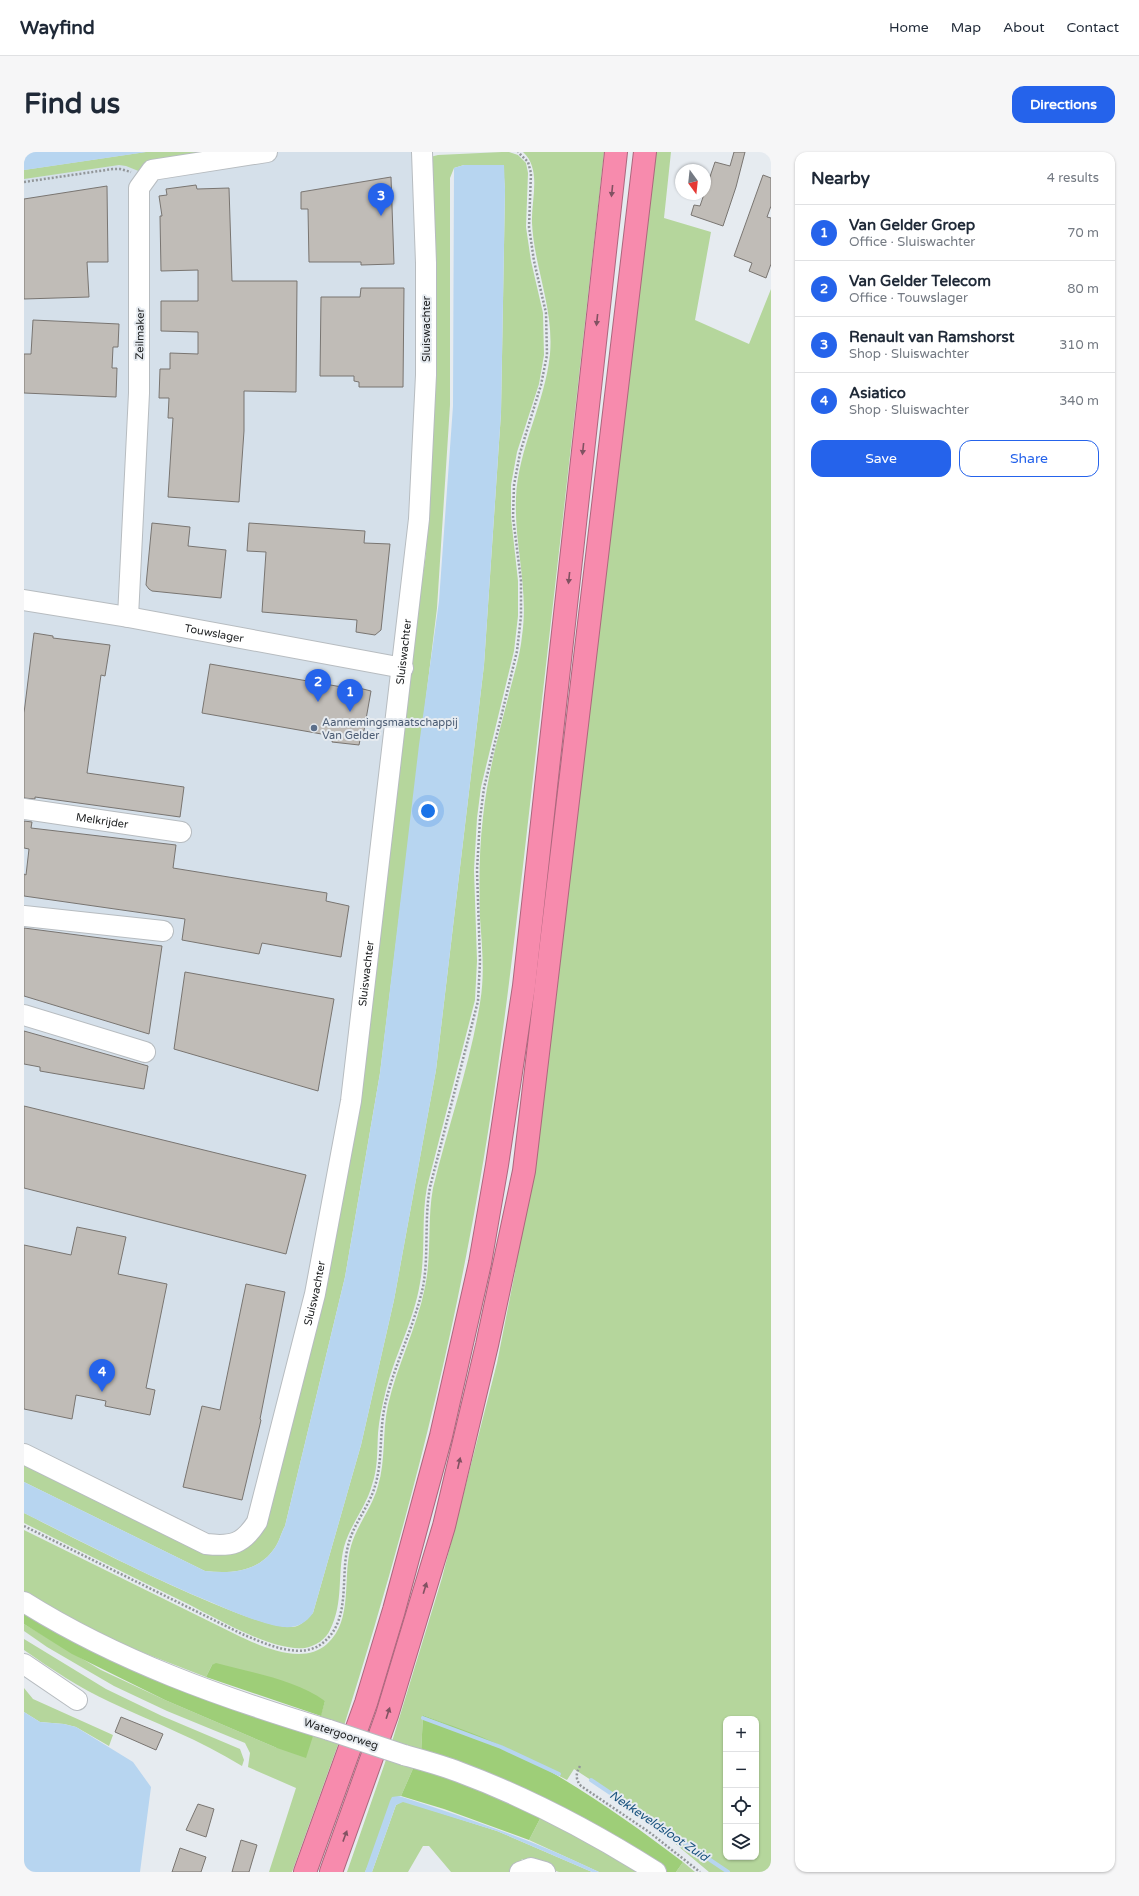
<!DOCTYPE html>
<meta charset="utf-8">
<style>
body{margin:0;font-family:"Varela Round",sans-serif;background:#f6f6f7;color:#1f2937}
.controls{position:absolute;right:12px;bottom:12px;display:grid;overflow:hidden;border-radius:8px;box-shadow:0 1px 3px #0004}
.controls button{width:36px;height:36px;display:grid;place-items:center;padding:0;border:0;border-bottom:1px solid #e0e1e3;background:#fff;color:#1f2937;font:20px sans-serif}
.compass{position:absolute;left:651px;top:12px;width:36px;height:36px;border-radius:50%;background:#fff;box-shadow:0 1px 3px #0004;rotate:165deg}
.you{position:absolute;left:404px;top:659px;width:14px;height:14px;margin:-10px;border:3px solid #fff;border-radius:50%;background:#1a73e8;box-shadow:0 0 0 6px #1a73e833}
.badge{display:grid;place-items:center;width:26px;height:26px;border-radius:50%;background:#2563eb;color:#fff;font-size:13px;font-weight:700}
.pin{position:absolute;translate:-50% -33px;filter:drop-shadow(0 1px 2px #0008)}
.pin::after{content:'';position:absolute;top:21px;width:14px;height:12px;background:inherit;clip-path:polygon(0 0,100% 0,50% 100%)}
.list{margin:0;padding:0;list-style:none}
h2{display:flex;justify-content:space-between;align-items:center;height:52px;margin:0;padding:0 16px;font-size:17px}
h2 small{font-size:13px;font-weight:400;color:#747a83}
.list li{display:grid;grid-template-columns:26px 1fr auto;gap:12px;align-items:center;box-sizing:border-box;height:56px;padding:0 16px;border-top:1px solid #e0e1e3}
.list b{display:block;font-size:15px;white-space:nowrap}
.list p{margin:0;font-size:13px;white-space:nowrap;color:#747a83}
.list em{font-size:13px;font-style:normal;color:#747a83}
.actions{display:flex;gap:8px;padding:12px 16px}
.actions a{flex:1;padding:9px 0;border:1px solid #2563eb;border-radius:12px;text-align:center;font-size:14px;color:#2563eb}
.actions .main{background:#2563eb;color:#fff}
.icon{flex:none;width:22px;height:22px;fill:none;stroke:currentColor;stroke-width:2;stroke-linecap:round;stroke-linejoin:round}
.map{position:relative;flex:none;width:747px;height:1720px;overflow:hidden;border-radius:12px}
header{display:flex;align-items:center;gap:24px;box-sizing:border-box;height:56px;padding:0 20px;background:#fff;border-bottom:1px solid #e0e1e3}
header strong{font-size:19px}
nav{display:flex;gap:22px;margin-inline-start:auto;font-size:14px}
.intro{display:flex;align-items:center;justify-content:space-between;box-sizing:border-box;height:96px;padding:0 24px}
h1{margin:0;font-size:28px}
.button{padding:10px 18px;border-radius:12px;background:#2563eb;color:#fff;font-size:14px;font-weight:700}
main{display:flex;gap:24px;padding:0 24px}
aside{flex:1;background:#fff;border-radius:12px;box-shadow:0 1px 3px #0004}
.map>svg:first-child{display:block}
.built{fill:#d5e0ea}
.green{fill:#b5d69c;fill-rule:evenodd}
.forest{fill:#9ece78}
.water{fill:#b7d5f0}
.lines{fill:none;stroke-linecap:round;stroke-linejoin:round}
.stream{stroke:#b7d5f0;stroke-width:4}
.building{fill:#c0bcb7;stroke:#797571}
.minor-casing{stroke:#b7bcc0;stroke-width:22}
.highway-casing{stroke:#ac677d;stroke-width:24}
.path{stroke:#929699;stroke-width:2.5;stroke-dasharray:2 2;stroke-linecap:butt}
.minor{stroke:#fff;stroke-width:20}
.highway{stroke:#f78bad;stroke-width:22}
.minor-bridge-casing{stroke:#b7bcc0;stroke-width:22;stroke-linecap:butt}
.minor-bridge{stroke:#fff;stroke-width:20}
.oneway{fill:#815262}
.service-dot{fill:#5c6f8a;stroke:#e6ebf0;stroke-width:1.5}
.labels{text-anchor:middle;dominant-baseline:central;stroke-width:4;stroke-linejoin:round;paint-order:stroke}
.street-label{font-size:11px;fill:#212324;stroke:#e6ebf0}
.service-label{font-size:11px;fill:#4e5e75;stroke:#e6ebf0;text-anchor:start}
.water-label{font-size:12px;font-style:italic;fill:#1a537f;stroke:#e6ebf0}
</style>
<header>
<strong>Wayfind</strong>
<nav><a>Home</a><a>Map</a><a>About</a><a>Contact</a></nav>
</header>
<div class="intro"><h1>Find us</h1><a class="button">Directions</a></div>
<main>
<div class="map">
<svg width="747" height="1720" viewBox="0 0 747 1720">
<rect width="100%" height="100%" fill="#e6ebf0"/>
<polygon class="built" points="83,0 407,0 409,29 401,406 377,561 358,826 219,1413 0,1322 0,12"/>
<g class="green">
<polygon points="122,0 199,0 117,20 102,14 95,13 0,27 0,18"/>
<path d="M478,0H485L494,3L502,11L504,21L502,75L507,109L519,161L520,203L515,232L493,300L487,333V365L494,429V464L490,499L457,635L453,666L450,718L453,809L451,848L403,1035C397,1067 402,1099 396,1131C390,1169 370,1204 361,1242C358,1255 355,1268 354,1281C353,1299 354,1316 348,1333C342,1355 326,1373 320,1395C313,1423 320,1450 306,1478C302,1487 292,1494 281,1496C249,1500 192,1466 162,1451C108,1425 54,1398 0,1371V1361C39,1380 242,1487 273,1474C279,1472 285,1464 289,1461L337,1293L370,1148L412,918L460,513L477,261L481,38L479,13H440L430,16L426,26V253L413,456L356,921L321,1125L261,1374C257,1381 255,1391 250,1397C234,1420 207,1422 181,1419L0,1330V1309L173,1394L219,1396L286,1186L402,402L409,224L406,5L414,3Z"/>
<path d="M499,0H580C558,200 535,400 512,600C493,765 476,931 444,1094C413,1258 369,1419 319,1577L295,1569L301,1549L188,1513L182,1525L89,1489L0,1445V1378L217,1485C241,1496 280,1513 303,1492C330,1468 318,1425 327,1394C333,1373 348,1356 354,1334C362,1308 358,1280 364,1253C373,1213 393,1176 401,1135C408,1102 403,1069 409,1036C424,974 446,913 456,851C461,822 458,795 456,766C455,732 455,699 459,665C463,625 474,585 484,546C489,525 496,505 498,484C505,436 490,393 492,346C494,296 521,252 526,202C530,156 510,115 508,71C507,48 518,17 499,0Z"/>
<path d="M630,0H647L640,66L687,80L671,168L725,192L747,137V1720H685L641,1683L638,1674L550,1617L543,1628L477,1594L399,1563L397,1602L367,1593L418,1426L473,1211L491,1120L530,864ZM702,1567H732V1705H702Z"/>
<polygon points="0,1472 77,1518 141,1548 253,1596 202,1554 316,1587 268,1720 245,1720 272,1636 224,1615 226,1601 221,1591 143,1559 90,1534 23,1495 0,1479"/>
<path d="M0,1487L82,1537L138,1564L216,1597L220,1608L218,1614C176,1588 131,1571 86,1550C56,1536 27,1517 0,1498Z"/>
<polygon points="0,1536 9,1547 89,1583 85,1594 52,1575 40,1572 16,1570 0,1560"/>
<polygon points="364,1602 391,1612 377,1644 375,1644 341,1720 323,1720"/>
<polygon points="379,1649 473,1679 568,1720 535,1720 498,1707 490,1720 427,1720 405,1694 399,1694 384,1720 348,1720 372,1653"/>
<polygon points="519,1661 623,1720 575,1720 505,1688"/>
<polygon points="659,1710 671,1720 652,1720"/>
</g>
<g class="forest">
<polygon points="0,1461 202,1554 289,1584 282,1606 253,1596 141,1548 48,1502 0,1472"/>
<path d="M192,1511C228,1521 270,1527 301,1549L297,1564L182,1525L188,1513Z"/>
<path d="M399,1563C425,1573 453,1582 478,1594C543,1625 602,1667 659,1710L652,1720H642L397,1602Z"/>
<polygon points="391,1612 519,1661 505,1688 420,1657 377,1644"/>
</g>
<g class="water">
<polygon points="0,0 122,0 0,18"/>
<path d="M440,13H480L481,38L477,261L460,513L412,918L370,1148L337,1293L289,1461C281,1472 273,1476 259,1475C240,1473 207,1459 189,1451C125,1425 63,1392 0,1361V1330L181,1419C207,1422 234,1420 250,1397C255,1391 257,1381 261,1374L321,1125L356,921L395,593L415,449L429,254L430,16Z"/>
<polygon points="0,1560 16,1570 40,1572 52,1575 109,1610 127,1635 116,1720 0,1720"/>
<path d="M375,1644C443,1666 510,1688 575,1720H568L473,1679L379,1650L372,1653L348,1720H341L366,1649L368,1645Z"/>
</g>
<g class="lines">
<g class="stream">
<polyline points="399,1566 477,1595 535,1622"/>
<polyline points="567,1628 704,1720"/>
</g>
</g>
<g class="building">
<polygon points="710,0 721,0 712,35 699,74 667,63 670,53 676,54 691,10 706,14"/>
<polygon points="739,23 747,26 747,54 743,65 747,66 747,112 742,126 725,119 728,111 710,104"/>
<polygon points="367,25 370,112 337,113 337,110 285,110 284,57 277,57 277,40"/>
<polygon points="172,33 173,37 205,36 208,129 273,129 272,240 220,239 220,279 215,350 144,345 149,266 144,266 145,246 135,246 136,217 146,217 146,201 174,202 174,180 137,179 137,149 174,149 174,118 137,119 136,64 138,64 135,44 143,43 142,37"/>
<polygon points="83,34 84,110 63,110 65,145 0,147 0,47"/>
<polygon points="337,136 380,136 379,235 335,235 335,230 330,229 330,224 296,224 297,145 336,145"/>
<polygon points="9,168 95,172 94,195 89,195 88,216 93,216 92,245 0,241 0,202 7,202"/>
<polygon points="128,371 166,375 164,394 202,398 197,446 128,439 125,437 122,433"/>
<polygon points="225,371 341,379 340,391 366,392 357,478 351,483 332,480 333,468 238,460 242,400 223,399"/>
<polygon points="10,481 29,484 29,486 86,493 81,524 77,523 63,621 160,635 156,665 11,645 11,647 0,646 0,561"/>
<polygon points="186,512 318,535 319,532 347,539 339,584 337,583 335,593 308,590 309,584 178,561"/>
<polygon points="0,669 8,670 7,676 152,693 149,716 303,741 302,749 325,754 317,805 238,791 235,802 158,788 161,767 0,744 0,722 2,723 5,697 0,696"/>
<polygon points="0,776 138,794 125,882 0,844"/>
<polygon points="161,820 310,847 294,939 150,897"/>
<polygon points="0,879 124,914 120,937 16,919 16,915 0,912"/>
<polygon points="0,954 282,1023 262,1102 0,1036"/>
<polygon points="53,1075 102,1085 94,1122 143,1132 122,1236 131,1238 126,1263 81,1254 82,1249 52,1243 48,1267 0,1257 0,1093 47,1103"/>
<polygon points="222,1132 261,1140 236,1267 237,1268 218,1348 159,1335 178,1254 196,1258"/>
<polygon points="97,1565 139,1582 132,1598 91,1580"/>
<polygon points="174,1652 190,1657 182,1685 162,1678"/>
<polygon points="217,1688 233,1693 225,1720 208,1720"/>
<polygon points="156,1696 182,1705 177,1720 148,1720"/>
</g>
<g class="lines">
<g class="minor-casing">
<g id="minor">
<path id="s1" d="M0,448L104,465L379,516"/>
<polyline points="104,465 115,241 115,36 128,18 243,0"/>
<path id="s2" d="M0,657L157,680"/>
<polyline points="0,764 139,779"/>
<polyline points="0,863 121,900"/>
<path id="s3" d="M0,1302L182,1392C208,1395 219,1392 233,1370L291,1142L327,949L395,367L402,223V111L398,0"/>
<path d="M0,1450C94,1509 199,1546 305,1578"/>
<polyline points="0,1512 53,1548"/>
<path d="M380,1603C398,1608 417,1613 435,1620C505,1646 569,1680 632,1720"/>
<polyline points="496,1720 507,1716 521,1720"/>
</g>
</g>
<g class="highway-casing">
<g id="highway">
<polyline points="281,1720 342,1551 370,1458 417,1284 456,1111 473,1013 500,834 592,0"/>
<polyline points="307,1720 363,1563 420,1374 463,1193 500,1019 621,0"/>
</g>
</g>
<g class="path">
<polyline points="0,30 89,17 96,17 107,20"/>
<path d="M0,1374L218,1482C242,1492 279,1510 301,1489C327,1466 316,1424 324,1394C329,1372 345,1355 351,1334C359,1308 355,1280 361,1253C370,1213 390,1175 399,1135C405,1102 400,1068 406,1035L454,849L456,809L453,718L456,667L460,636L493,499L497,464V429L489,365L490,333L496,301L517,233L523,203L522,161L510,109L505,75L507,21L504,10L494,0"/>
<path d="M556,1614C552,1621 551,1627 557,1634L625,1680L676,1720"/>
</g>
<use href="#minor" class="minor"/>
<use href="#highway" class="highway"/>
<g class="minor-bridge-casing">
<polyline id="minor-bridge" points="305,1578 380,1603"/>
</g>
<use href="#minor-bridge" class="minor-bridge"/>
</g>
<defs><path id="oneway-solid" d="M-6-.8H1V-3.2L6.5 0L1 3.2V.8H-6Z"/></defs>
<g class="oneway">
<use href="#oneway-solid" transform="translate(588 39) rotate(96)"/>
<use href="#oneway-solid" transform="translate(573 168) rotate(96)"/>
<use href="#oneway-solid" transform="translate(559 297) rotate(96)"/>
<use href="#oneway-solid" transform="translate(545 426) rotate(96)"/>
<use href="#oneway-solid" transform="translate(435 1311) rotate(-77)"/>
<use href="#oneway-solid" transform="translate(401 1436) rotate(-73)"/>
<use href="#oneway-solid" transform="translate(364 1561) rotate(-72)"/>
<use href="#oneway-solid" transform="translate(321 1684) rotate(-70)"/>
</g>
<circle class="service-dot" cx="290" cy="576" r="4"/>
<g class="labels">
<g class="street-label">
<text transform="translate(402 177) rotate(-90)">Sluiswachter</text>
<text transform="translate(116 182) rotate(-89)">Zeilmaker</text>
<text stroke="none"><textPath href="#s1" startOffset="193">Touwslager</textPath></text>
<text stroke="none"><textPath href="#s3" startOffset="1147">Sluiswachter</textPath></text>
<text stroke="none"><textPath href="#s2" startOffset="79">Melkrijder</textPath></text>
<text stroke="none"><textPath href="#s3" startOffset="823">Sluiswachter</textPath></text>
<text stroke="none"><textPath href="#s3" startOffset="499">Sluiswachter</textPath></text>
<text transform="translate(317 1582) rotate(18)">Watergoorweg</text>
</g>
<g class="service-label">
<text x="298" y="570">Aannemingsmaatschappij<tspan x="298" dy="13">Van Gelder</tspan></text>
</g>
<g class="water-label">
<text transform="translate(635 1674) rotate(34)">Nekkeveldsloot Zuid</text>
</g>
</g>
</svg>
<div class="controls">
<button>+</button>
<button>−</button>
<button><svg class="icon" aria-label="locate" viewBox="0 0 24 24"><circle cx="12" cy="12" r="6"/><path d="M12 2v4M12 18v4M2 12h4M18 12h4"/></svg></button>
<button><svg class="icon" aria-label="layers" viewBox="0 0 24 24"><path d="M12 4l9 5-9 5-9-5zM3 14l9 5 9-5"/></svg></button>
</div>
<svg class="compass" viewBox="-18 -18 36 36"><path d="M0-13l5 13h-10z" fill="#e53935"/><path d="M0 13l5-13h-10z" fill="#747a83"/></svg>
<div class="you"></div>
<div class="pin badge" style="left:326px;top:560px">1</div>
<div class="pin badge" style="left:294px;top:550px">2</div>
<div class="pin badge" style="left:357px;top:64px">3</div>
<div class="pin badge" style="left:78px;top:1240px">4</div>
</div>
<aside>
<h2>Nearby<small>4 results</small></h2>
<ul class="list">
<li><span class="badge">1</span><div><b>Van Gelder Groep</b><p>Office · Sluiswachter</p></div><em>70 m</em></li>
<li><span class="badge">2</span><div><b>Van Gelder Telecom</b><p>Office · Touwslager</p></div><em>80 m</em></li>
<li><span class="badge">3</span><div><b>Renault van Ramshorst</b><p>Shop · Sluiswachter</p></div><em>310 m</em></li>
<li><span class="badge">4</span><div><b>Asiatico</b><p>Shop · Sluiswachter</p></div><em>340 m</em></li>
</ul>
<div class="actions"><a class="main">Save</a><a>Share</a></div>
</aside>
</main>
